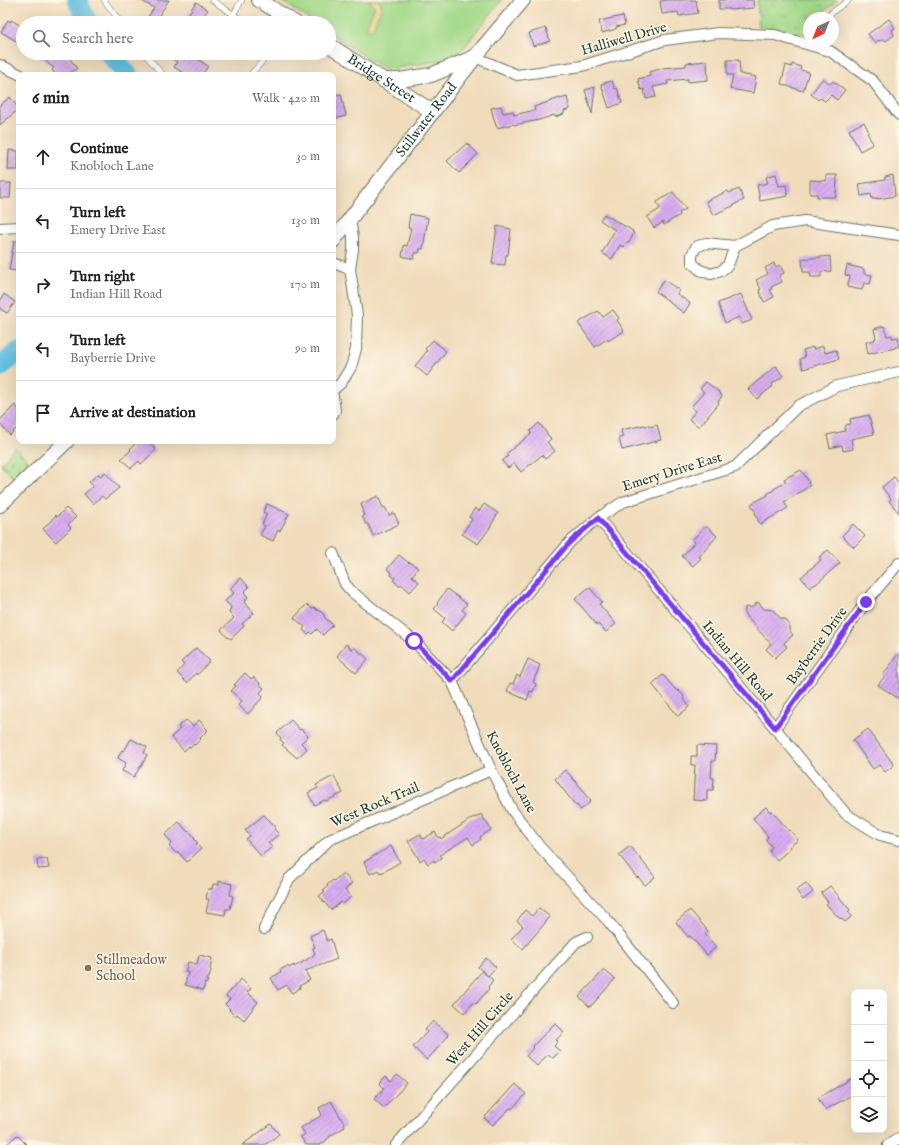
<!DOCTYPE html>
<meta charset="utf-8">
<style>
body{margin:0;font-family:"IM FELL English",serif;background:#f6f6f6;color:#222}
.controls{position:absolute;right:12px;bottom:12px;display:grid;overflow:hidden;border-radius:8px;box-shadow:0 4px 16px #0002}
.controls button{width:36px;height:36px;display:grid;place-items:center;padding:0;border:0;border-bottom:1px solid #e0e0e0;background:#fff;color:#222;font:20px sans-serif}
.compass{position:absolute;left:803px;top:12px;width:36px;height:36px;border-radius:50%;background:#fff;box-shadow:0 4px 16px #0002;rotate:223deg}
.stop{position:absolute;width:12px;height:12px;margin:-9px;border:3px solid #7c3aed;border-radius:50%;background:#fff}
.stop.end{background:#7c3aed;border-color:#fff;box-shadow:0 1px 4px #0008}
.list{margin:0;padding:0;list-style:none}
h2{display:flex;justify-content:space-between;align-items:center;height:52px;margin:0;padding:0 16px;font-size:17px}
h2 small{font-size:13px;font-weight:400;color:#767676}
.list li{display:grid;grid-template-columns:26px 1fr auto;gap:12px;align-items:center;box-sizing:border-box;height:64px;padding:0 16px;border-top:1px solid #e0e0e0}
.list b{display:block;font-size:15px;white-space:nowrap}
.list p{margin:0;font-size:13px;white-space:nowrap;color:#767676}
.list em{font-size:13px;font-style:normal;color:#767676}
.icon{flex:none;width:22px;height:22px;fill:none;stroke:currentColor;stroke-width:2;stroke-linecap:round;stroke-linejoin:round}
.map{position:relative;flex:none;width:899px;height:1145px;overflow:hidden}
.search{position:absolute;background:#fff;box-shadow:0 4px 16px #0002;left:16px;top:16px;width:320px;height:44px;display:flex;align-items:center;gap:10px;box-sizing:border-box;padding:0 14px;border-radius:22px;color:#767676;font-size:15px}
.panel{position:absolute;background:#fff;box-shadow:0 4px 16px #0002;left:16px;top:72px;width:320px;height:372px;border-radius:8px}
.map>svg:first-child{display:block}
.green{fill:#a4da8b;stroke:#628c60}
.sand{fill:url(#sand-dots);stroke:#868c69}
.cemetery{fill:url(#cemetery-stones);stroke:#628c60}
.park{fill:url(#park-tufts);stroke:#628c60}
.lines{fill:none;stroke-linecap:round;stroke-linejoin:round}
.river{stroke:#62c0e0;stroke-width:20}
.building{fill:url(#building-hatch)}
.lane-casing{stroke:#687563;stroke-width:6}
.street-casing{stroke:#687563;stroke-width:12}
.secondary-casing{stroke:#687563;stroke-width:16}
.lane{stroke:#fff;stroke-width:5}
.street{stroke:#fff;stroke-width:10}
.secondary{stroke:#fff;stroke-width:14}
.route{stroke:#7c3aed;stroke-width:5}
.education-dot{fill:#8d6e63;stroke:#fcf5e5;stroke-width:1.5}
.labels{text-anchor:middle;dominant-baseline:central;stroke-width:3;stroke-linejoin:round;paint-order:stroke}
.street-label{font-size:14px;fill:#1f3d34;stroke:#fcf5e5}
.education-label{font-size:14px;fill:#785e54;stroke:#fcf5e5;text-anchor:start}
</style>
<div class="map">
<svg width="899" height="1145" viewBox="0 0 899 1145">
<defs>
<pattern id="sand-dots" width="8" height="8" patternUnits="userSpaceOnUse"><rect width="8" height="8" fill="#eeda9e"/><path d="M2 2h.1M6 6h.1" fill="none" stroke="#ccbc89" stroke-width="1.8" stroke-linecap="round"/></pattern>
<pattern id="cemetery-stones" width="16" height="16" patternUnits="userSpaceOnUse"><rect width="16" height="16" fill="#a4da8b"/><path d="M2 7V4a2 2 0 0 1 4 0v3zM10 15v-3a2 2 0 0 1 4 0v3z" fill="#8dbc79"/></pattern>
<pattern id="park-tufts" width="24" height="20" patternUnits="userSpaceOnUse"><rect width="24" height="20" fill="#a4da8b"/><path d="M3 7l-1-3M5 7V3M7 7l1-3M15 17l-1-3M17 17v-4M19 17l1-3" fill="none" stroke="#8dbc79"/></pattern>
<pattern id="building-hatch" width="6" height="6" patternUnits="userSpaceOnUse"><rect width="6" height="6" fill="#d8acf1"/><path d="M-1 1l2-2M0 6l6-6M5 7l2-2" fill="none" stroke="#af8dc4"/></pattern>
</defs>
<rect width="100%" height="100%" fill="#fcf5e5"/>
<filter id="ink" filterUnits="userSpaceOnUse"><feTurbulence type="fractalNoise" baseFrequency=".025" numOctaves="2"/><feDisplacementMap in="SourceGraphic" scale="8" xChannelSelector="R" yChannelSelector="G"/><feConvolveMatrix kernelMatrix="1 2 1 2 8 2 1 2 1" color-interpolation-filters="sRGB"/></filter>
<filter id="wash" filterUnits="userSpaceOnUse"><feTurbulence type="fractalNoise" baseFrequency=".012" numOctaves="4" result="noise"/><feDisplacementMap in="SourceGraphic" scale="16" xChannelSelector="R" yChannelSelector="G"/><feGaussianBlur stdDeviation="0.9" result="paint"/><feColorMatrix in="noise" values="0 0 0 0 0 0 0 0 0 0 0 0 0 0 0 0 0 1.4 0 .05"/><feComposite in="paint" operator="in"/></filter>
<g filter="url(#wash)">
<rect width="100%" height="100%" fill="#f0dcbb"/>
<polygon class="green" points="280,0 502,0 455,58 386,70 329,33 329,23 315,23"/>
<path class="sand" d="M369,0H379C385,11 378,12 375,22C374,26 375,27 370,30L367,27C367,21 373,13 375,7L374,5Z"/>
<polygon class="cemetery" points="15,447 30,462 14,479 1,464"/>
<polygon class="park" points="757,0 838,0 824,11 820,18 809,18 809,35 759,27"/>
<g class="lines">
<g class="river">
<polyline points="77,0 88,23"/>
<polyline points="109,53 128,75"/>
<polyline points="0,367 19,351"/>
</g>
</g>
<g id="blocks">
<g class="building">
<polygon points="140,0 169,0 158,17 168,23 144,23 154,8"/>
<polygon points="668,0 696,0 698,13 679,16 678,12 662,14 660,1"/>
<polygon points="719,0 753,0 754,8 730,10 730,9 719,9"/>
<polygon points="196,2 208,10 204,15 206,16 202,23 183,23"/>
<polygon points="623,16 625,25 616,27 616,29 602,33 599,21"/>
<polygon points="889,19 895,28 892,30 894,35 886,41 884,39 880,41 879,40 875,43 868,34"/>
<polygon points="8,20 10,22 11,20 23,27 23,38 20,43 1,32"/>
<polygon points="546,28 550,41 533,46 529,33"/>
<polygon points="35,53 65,53 77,68 68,75 56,75 52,70 54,68"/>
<polygon points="163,53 188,53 208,66 202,75 186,75 174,67 177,62"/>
<polygon points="727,60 739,60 740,74 756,77 753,93 730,89 733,75 727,75"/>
<polygon points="707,61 708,80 688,82 688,79 667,81 668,84 653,87 656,97 646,99 644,89 641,90 638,79 650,76 649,72 663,68 686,66 686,63"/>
<polygon points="792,64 801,67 800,70 809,72 803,91 781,84 786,65 792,67"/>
<polygon points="823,78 830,84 833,81 845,90 837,100 831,95 825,101 820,98 818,100 811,94"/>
<polygon points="612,81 615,89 617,88 622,103 609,108 601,84"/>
<polygon points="595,87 592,114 585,90"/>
<polygon points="341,94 346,116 333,119 333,95"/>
<polygon points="10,97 19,109 0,125 0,105"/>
<polygon points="567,97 570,109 564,111 564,114 555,117 554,115 539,120 514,125 513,124 497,128 497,126 496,126 491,108 501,106 503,113 513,111 514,115 535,110 534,107 560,98 560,99"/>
<polygon points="864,122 869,132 867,133 873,144 860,151 849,130"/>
<polygon points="467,143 478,154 459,173 447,161"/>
<polygon points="9,150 18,151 18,170 8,170"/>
<polygon points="776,174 779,186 786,185 788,196 760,201 757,185 768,183 766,177"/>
<polygon points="826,175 837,175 836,197 817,197 817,194 810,194 810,180 826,181"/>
<polygon points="893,175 895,196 878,199 878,198 872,199 871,194 861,196 859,184 885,180 885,177"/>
<polygon points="0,183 11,183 10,198 0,198"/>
<polygon points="739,189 744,200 735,204 735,205 713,215 706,201 728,191 729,193"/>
<polygon points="673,192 686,209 679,213 680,215 664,225 663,222 654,228 647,217 660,209 657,202"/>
<polygon points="410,214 428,218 423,249 420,249 419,253 415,253 414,259 402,256 404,245 407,246 411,228 408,228"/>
<polygon points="604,214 633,231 632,232 634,233 629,243 627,242 624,247 620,245 612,259 602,253 615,230 600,220"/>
<polygon points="497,226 511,229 508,255 506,255 505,265 492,264"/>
<polygon points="14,241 19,241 19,271 9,270"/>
<polygon points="830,256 831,271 821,272 821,277 811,277 810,272 803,272 802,259"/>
<polygon points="774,263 775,267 780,265 784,273 779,276 782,282 771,287 772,289 770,290 774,297 764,302 759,290 761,289 756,280 768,274 765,268"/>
<polygon points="847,265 864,269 864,274 872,275 870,284 864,283 862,290 847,287 850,276 845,275"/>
<polygon points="664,280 679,290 677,294 690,303 684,313 670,303 670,302 656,292"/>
<polygon points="4,294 15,302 7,313 0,309 0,301"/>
<polygon points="741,294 752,320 742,324 739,317 725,323 718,303"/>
<polygon points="613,310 619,318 617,320 624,331 608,341 607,339 595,347 578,323 598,311 603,317"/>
<polygon points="884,326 887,336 892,335 892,338 898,337 899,346 895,347 895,348 868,354 866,342 875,340 874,339 876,338 874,329"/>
<polygon points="433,340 446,351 427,376 415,366 427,351 425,349"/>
<polygon points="823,346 825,353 836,350 839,359 803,369 800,359 805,357 803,350 813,347 813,349"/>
<polygon points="776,366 783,376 772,384 773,386 757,399 748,389"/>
<polygon points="706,382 719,392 718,392 722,396 718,402 719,403 699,427 689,419 696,411 691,407 704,392 700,389"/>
<polygon points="15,405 19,410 19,426 10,435 0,424 0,420"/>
<polygon points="869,415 874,434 851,439 853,449 843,451 842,445 830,448 827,435 845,431 845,428 846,425 851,424 850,419"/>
<polygon points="539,423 551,439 547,442 555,451 545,459 542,455 521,472 514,463 508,468 502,461 508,456 506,454 531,434 530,431"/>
<polygon points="645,425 646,426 648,425 649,427 657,425 661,440 622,450 619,438 623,437 621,430"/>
<polygon points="138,441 148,441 156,450 141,464 139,461 131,468 121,459 131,450 130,449"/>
<polygon points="801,470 809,482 808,483 810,486 784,502 788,508 760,524 755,514 756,513 751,504 768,495 767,494 774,490 774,489 786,482 784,479"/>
<polygon points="105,472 119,488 105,499 102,496 93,504 84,494 93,486 89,482 98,474 101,476"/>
<polygon points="894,477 899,483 899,513 889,501 891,499 882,487"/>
<polygon points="378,496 383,508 385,507 389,515 394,513 399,524 373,536 368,524 366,524 362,516 364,516 362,511 363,510 361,504"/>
<polygon points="267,504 289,514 280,531 278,530 273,541 260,535 265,526 262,524 267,514 263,512"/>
<polygon points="484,504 498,513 489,529 478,544 462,534 472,519 469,517 475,508 479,511"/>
<polygon points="66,508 76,517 68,525 71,528 56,542 43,529 56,515 57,517"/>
<polygon points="853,524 865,536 854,547 842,536"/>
<polygon points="706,526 717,536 699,557 701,558 693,566 682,556 695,542 692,540"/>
<polygon points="828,550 840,563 815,585 815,584 810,588 801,577 821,560 819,557"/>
<polygon points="399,555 409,563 410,562 418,568 412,576 419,582 410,592 401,584 399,586 393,580 395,578 391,575 392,573 387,569"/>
<polygon points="241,578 249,587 244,592 248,597 244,602 254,613 242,624 244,626 231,639 228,637 228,638 221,630 234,618 229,613 231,607 225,601 234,593 230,589"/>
<polygon points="589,587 602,602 599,604 616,624 606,632 598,624 597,625 575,599"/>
<polygon points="447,589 467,604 462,610 466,613 452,631 442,622 445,618 434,609 438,604 437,603"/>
<polygon points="758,602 764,609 773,610 781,619 785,619 789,624 789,630 793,635 784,643 787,647 775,658 766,649 771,644 745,615 745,607 751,608"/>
<polygon points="307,604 312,609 314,607 318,611 319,610 325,616 324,617 333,625 323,635 317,629 312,634 310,632 308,634 303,630 305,627 294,618"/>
<polygon points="346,644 352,650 354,647 368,659 356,673 337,656"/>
<polygon points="196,648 210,661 197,675 196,673 187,683 177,673 184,665 181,662"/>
<polygon points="899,653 899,699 878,685 885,676 883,675"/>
<polygon points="528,659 540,665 533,682 536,684 533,692 530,691 527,700 507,691 510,683 513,684 517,675 520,677"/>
<polygon points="245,673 251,679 253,677 260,683 259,684 264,688 260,693 263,697 248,714 238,705 242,701 231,691 236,686 234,685"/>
<polygon points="663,675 674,688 677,691 678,690 684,696 683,697 689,707 678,716 652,684"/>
<polygon points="186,720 193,726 199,720 208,730 200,738 201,739 195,745 194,744 190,748 189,746 184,751 171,737 180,729 178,727"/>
<polygon points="291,720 300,730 301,729 308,736 301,743 307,749 297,758 282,745 284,743 280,740 281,738 277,733"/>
<polygon points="868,729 894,765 885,772 879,765 873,769 853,740"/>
<polygon points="131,739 147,747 144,753 147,755 141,767 140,767 134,777 122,771 126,763 118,758 122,750 124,751"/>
<polygon points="697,745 716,746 715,761 712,761 711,778 714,778 713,790 707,790 707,801 693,800 695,765 691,765 691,756 697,756"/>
<polygon points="565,770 585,792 584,793 591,801 581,810 577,805 576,806 555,779"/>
<polygon points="334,776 343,793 326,801 325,800 314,805 308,793 318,788 316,785"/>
<polygon points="766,807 770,812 772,811 789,831 790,830 798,840 789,847 790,849 777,860 769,851 772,847 766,840 768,837 753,818"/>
<polygon points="481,814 491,830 480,837 481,839 473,845 468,837 440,855 442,858 434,862 434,860 428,864 424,858 420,861 408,841 420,834 423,839 435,832 439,838 440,837 441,839 469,820 474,817 475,818"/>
<polygon points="264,815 276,827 274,829 279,834 268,843 272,847 261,856 246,839 250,836 245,830"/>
<polygon points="179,822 188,832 189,831 195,838 194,839 198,843 196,844 201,849 187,862 178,852 176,853 169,846 172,843 165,835"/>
<polygon points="391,846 400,862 382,873 382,872 380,873 378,870 370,874 364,862"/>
<polygon points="630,846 655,877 645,885 638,877 637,878 619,855"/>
<polygon points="47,859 49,868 38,869 37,860"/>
<polygon points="343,873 352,883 345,890 351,897 343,904 341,902 331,910 319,896 325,891 323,890 328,886 327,885 333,880 334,881"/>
<polygon points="219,881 232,884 230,895 233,896 230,909 226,909 225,915 206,912 209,899 206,899 208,889 212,889 213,884 219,885"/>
<polygon points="806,883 813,892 803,900 796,890"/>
<polygon points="830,886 850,910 848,912 852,916 845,922 841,918 840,919 826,904 828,902 821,893"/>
<polygon points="539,908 550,917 523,949 511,939 523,926 517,921 525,910 532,916"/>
<polygon points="690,910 708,931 705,934 716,947 707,955 690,936 688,937 676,922"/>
<polygon points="323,930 327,941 331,939 337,959 305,971 310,980 299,986 300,988 292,993 286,985 278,990 271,978 281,972 280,970 288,966 289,968 294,965 294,967 313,956 313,955 315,954 313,948 315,947 310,936"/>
<polygon points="199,955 212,958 210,969 211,970 209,978 208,978 207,983 205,983 203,990 185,985 188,972 185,972 188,962 197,964"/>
<polygon points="486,958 496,967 488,976 478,967"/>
<polygon points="604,970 615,979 590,1007 579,997"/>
<polygon points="482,971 493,980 488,987 489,989 476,1004 474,1002 464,1013 454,1004"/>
<polygon points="241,979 251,989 247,992 258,1002 244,1020 237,1014 235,1016 229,1010 230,1009 225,1004 230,999 226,996"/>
<polygon points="433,1021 449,1035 427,1060 413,1047 427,1032 425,1030"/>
<polygon points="555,1023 564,1032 556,1040 558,1041 554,1046 560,1051 553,1058 548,1054 537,1066 526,1056 533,1048 532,1047"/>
<polygon points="397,1074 407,1083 384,1108 374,1099 384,1088 379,1083 386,1076 391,1081"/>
<polygon points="854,1077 854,1094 825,1110 818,1098"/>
<polygon points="515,1084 526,1094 512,1109 510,1108 493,1125 484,1118"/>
<polygon points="331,1101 345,1125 344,1125 345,1127 330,1136 330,1137 326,1140 326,1141 320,1145 306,1145 301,1137 305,1134 301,1128 322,1115 319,1108"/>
<polygon points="271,1124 279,1134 269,1142 264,1145 242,1145"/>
<polygon points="17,1135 27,1145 6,1145"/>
</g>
</g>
</g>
<g filter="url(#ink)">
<use href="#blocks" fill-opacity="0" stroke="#687563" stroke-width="1"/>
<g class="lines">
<g class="lane-casing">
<g id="lane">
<polyline points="104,0 121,23"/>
<polyline points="212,0 246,23"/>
<polyline points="233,15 242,0"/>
<polyline points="828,18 831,13 849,0"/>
<polyline points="144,53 163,75"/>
<polyline points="250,75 270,53"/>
</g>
</g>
<g class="street-casing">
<g id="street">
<polyline points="475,57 517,75 582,66 665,40 718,33 775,35 830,51 873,81 899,115"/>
<polyline points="0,65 21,75"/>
<polyline points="0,228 19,227"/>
<polyline points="735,246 728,265 721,271 711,274 700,270 692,263 692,255 696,247 706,243 735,246 773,226 805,221 899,235"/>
<polyline points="333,263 350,269"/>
<polyline points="333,390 341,383 351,367 356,349 357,315 350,269 353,250 353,237 350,220"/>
<polyline points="333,396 335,410 333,414"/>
<polyline points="598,518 775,728 846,814 880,835 899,840"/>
<polyline points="333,553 345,584 352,592 414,641 452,681 491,770 512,810 540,847 608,921 673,1003"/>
<polyline points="452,681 570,542 598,518 623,502 735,467 798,406 837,386 899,372"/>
<polyline points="775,728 866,602 899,563"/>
<polyline points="264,929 289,879 329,840 491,770"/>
<polyline points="396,1145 576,942 587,937"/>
<polyline points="888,1145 899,1138"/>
</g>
</g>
<g class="secondary-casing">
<g id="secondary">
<polyline points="259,0 295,23"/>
<path id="s1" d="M329,45L433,112"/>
<polyline points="383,80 399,80 431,75 475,57"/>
<path id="s2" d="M333,241L475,57L523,0"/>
<polyline points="0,505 67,441"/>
</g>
</g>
<use href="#lane" class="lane"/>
<use href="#street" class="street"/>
<use href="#secondary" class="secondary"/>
</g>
</g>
<g class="lines" filter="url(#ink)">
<polyline class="route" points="414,641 452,681 570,542 598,518 775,728 866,602"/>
</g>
<circle class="education-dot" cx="88" cy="968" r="4"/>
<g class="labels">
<g class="street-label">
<text transform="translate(624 39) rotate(-16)">Halliwell Drive</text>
<text stroke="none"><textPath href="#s1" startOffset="62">Bridge Street</textPath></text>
<text stroke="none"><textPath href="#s2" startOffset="153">Stillwater Road</textPath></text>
<text transform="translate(672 472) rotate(-17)">Emery Drive East</text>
<text transform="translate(817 646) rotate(-54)">Bayberrie Drive</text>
<text transform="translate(737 661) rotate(50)">Indian Hill Road</text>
<text transform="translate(511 772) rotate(62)">Knobloch Lane</text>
<text transform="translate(375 805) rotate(-23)">West Rock Trail</text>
<text transform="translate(480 1029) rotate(-49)">West Hill Circle</text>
</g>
<g class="education-label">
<text x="96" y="960">Stillmeadow<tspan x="96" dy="16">School</tspan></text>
</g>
</g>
</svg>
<div class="controls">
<button>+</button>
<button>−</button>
<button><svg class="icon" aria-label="locate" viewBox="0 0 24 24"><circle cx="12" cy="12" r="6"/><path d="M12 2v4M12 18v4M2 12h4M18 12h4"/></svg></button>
<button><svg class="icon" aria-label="layers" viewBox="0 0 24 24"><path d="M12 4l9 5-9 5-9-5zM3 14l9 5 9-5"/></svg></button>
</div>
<svg class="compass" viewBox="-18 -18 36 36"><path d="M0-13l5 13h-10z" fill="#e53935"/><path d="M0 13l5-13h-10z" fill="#767676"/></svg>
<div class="stop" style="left:414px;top:641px"></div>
<div class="stop end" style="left:866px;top:602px"></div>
<div class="search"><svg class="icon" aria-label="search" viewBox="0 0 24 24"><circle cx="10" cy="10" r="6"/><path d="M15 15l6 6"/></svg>Search here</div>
<section class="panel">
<h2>6 min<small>Walk · 420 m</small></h2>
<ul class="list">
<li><svg class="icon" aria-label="ahead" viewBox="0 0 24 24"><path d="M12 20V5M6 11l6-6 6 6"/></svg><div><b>Continue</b><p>Knobloch Lane</p></div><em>30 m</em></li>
<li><svg class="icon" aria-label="left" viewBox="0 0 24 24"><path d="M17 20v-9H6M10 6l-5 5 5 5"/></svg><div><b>Turn left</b><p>Emery Drive East</p></div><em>130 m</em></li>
<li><svg class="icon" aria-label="right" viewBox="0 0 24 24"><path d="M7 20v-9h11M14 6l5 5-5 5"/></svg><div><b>Turn right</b><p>Indian Hill Road</p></div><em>170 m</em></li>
<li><svg class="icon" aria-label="left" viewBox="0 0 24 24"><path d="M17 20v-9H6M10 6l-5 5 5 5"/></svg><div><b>Turn left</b><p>Bayberrie Drive</p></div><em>90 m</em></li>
<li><svg class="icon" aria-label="arrive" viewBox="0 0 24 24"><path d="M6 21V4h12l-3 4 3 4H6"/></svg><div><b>Arrive at destination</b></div></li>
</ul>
</section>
</div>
